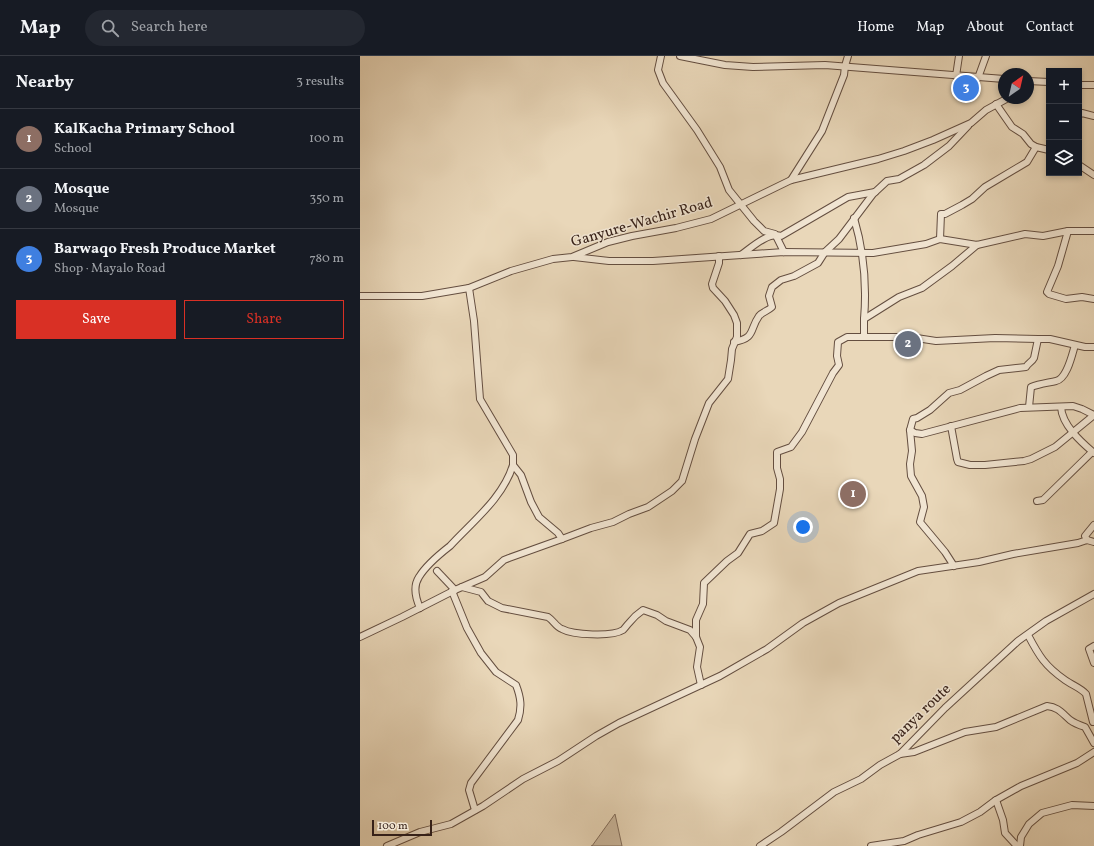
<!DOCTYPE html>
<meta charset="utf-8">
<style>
body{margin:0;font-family:Vollkorn,serif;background:#242831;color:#f1f3f6}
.controls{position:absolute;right:12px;top:12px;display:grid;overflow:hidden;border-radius:0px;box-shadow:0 2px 6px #0003}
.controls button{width:36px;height:36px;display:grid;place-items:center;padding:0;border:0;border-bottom:1px solid #363941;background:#171b24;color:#f1f3f6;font:20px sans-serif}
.compass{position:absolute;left:638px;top:12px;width:36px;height:36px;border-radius:50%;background:#171b24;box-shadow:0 2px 6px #0003;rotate:34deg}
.scale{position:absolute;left:12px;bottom:10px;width:60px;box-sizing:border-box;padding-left:4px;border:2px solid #372118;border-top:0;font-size:11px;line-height:14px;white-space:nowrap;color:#372118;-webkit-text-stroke:3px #f1e5d2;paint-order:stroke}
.you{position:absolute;left:443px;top:471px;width:14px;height:14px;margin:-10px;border:3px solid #fff;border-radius:50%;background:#1a73e8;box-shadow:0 0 0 6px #1a73e833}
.badge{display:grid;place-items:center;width:26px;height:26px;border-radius:50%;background:#d93025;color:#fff;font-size:13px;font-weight:700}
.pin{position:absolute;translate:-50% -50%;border:2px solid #fff;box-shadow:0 1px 4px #0006}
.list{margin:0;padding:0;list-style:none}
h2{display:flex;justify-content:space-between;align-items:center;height:52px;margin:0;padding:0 16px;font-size:17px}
h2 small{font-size:13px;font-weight:400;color:#9ea1a6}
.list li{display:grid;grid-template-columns:26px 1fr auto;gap:12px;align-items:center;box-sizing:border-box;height:60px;padding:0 16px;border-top:1px solid #363941}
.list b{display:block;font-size:15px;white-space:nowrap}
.list p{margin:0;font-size:13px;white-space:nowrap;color:#9ea1a6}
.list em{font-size:13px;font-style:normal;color:#9ea1a6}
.actions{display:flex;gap:8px;padding:12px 16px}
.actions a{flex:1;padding:9px 0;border:1px solid #d93025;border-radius:0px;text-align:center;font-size:14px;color:#d93025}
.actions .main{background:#d93025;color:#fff}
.icon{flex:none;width:22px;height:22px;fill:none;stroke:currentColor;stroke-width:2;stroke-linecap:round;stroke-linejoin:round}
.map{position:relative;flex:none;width:734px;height:790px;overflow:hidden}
header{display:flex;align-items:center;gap:24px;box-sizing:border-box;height:56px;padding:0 20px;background:#171b24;border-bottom:1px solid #363941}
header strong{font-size:19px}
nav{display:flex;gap:22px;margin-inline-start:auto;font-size:14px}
.search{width:280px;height:36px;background:#242831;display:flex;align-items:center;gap:10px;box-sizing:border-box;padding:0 14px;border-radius:22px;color:#9ea1a6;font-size:15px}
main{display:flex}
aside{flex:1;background:#171b24}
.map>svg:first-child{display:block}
.green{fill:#cbb89e;stroke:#816c5b}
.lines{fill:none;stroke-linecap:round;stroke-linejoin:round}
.minor-casing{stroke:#644e40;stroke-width:8}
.minor{stroke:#f1e5d2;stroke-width:6}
.labels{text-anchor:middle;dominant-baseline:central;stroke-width:3;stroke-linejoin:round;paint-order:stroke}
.street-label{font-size:15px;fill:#372118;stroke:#f1e5d2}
</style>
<header>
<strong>Map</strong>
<div class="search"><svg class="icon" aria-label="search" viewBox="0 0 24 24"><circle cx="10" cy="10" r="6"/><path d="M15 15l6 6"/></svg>Search here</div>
<nav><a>Home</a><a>Map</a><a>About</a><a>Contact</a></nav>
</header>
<main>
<aside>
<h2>Nearby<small>3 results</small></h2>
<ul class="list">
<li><span class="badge" style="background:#8d6e63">1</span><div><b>KalKacha Primary School</b><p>School</p></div><em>100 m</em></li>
<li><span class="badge" style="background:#6b7280">2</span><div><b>Mosque</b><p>Mosque</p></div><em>350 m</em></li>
<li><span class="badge" style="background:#3f7fe0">3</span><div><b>Barwaqo Fresh Produce Market</b><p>Shop · Mayalo Road</p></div><em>780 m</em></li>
</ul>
<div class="actions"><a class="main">Save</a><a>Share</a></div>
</aside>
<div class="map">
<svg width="734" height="790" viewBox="0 0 734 790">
<rect width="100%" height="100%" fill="#e9d7b9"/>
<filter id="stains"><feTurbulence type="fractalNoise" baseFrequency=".005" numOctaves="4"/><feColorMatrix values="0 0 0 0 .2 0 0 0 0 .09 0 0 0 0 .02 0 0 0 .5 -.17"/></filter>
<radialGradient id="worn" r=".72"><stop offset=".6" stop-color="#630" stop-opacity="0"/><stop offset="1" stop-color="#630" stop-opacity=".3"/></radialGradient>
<polygon class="green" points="255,758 262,790 231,790 232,790"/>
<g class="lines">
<g class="minor-casing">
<g id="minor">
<polyline points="301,0 298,14 303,27 337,74 360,111 369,134 394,165 404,175 415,178 424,196"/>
<polyline points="320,0 365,9 393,11 465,9 644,23"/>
<polyline points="596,20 599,0"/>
<polyline points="618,22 626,0"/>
<polyline points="668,25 689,26"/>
<polyline points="719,29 734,29"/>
<polyline points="636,48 652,71 663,78 671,88 676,91 689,94"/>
<polyline points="719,59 722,57 734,60"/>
<polyline points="719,109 734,119"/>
<polyline points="431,124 462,75 484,19 485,10 488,0"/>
<path d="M494,162C504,196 507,228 504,263"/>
<polyline points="708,175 698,210 687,236 689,238 706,243 722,241 734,243"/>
<polyline points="580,183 581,158 585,158 602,149 612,143 625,131 667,106 676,91"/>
<path d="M381,199C392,191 408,176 421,180L488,141L515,136"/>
<polyline points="214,201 249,205 293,205 424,196 513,197 566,188 580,183 617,189 665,178 683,180 708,175 734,175"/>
<polyline points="109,232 114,265 120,343 153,399 153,409 161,419 171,446 179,461 198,477 202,483"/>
<polyline points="0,240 62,240 109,232 151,215 193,203 212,201 248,186 272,180 316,172 351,163 431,124 518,103 544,95 573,84 611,67 626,54 648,42"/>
<polyline points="504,281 504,263 539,241 562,232 592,210 617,189"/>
<path d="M374,286C396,282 389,274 399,260C402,256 408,255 412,251L409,240L412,231L421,224L434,220L458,207L465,196L479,183L513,138L527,125L539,123L564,109L589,90L608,70"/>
<path d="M669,351L671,331C679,328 687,327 696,325C707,323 712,299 715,289"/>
<path d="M701,351C702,369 721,386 734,397"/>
<polyline points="591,370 597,403 598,406 610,409 625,409 664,405 671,403 695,391 734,359"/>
<polyline points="550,374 555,377 562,378 660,352 713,350 722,353 734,359"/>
<polyline points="677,445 683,444 732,396"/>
<polyline points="727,484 725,480 734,469"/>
<path d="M594,510L585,496L560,466L564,451L562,440L551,420L550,408L552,395L550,374L553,363L557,362L570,354L589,337L600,334L626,320L639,314L666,311C668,307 672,306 674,302L678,283"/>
<polyline points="77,515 95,534"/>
<path d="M102,531L121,536L128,545L142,552L188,561C194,565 196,571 202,573C213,579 252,581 263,574C265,572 267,569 269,567C273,562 277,558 283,554L297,559L306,565L330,574L336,581"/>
<path d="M92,535L107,572L121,597L136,616L156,629C161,642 162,651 158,664L111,727L109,734L115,754"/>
<path d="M60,552C56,543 53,530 59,521C65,511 81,497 90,490C113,465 143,442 153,409"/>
<path d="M668,579C679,600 685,610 705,624C712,629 721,632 726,638L733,666"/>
<polyline points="0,581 42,561 95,534 125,521 144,504 149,502 202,483 231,472 253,466 269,458 288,451 312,435 322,425 335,383 349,347 368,323 371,304 372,293 377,281 377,267 374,259 365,245 353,232 352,228 359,207 359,200"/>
<polyline points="734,590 729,593 734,607"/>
<polyline points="341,629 337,611 340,591 336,581 336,564 343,548 344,527 367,505 378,497 390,478 402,475 414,467 420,433 420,423 417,412 417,396 431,391 442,376 473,317 479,309 477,300 478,286 487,281 550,281 576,285 635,282 678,283 690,283 725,291 734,291"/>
<path d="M540,698L554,696L605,676L636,671L687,650C698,651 702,657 710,664C714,667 719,669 725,671L734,687"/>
<polyline points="636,744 643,764 645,777 657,790"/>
<polyline points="27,790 60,776 91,768 123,750 163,723 198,705 236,680 259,667 360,620 407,593 443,567 479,547 558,515 619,506 653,498 718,487 727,484 734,486"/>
<polyline points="400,790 421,776 474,736 501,723 520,709 540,698 585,652 658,585 686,565 734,538"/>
<polyline points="511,790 544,785 558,779 601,766 620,756 636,744 661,730 717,707 734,696"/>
<polyline points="660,790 661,781 669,768 682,757 712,749 734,750"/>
</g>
</g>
<use href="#minor" class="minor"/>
</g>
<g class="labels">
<g class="street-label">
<text transform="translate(282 167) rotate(-16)">Ganyure-Wachir Road</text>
<text transform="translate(561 658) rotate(-44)">panya route</text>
</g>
</g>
<rect width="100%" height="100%" filter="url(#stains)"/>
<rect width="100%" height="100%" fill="url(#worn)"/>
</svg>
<div class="controls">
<button>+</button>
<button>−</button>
<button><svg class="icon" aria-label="layers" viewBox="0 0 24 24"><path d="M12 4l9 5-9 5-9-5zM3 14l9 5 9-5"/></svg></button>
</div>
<svg class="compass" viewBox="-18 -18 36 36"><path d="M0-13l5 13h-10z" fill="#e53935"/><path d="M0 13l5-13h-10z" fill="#9ea1a6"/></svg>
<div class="scale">100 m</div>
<div class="you"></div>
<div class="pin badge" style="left:493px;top:438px;background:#8d6e63">1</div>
<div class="pin badge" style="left:548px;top:288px;background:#6b7280">2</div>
<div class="pin badge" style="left:606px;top:32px;background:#3f7fe0">3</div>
</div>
</main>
